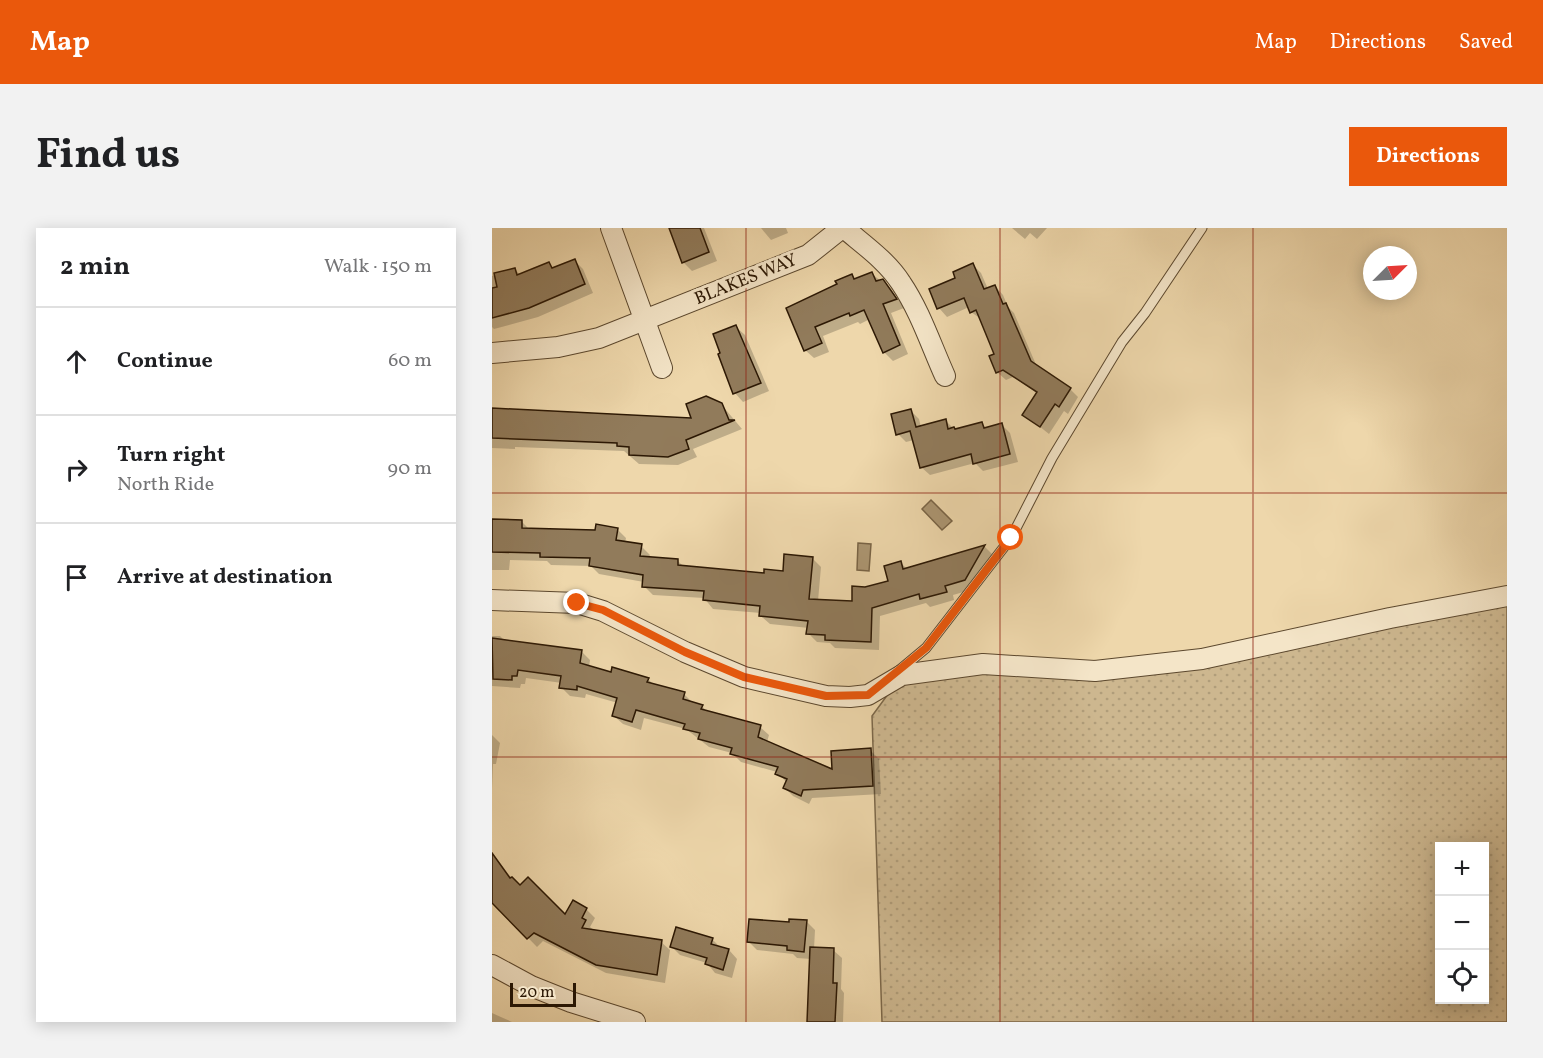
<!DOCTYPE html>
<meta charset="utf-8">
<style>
body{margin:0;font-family:Vollkorn,serif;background:#f2f2f2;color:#202124}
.controls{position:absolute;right:18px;bottom:18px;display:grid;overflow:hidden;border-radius:0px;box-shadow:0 3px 15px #0003}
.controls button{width:54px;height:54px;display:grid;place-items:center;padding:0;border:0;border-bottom:2px solid #e0e0e0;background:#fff;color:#202124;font:30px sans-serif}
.compass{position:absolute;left:871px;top:18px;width:54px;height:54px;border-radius:50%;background:#fff;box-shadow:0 3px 15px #0003;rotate:66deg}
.scale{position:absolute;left:18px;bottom:15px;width:66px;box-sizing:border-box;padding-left:6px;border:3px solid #2c1804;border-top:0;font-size:16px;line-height:21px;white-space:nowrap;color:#2c1804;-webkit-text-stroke:4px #f4e5c8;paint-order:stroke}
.stop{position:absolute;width:18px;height:18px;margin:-14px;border:4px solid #ea580c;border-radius:50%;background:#fff}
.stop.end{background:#ea580c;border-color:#fff;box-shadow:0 2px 6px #0008}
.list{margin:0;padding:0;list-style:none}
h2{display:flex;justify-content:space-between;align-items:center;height:78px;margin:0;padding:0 24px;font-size:26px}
h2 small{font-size:20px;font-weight:400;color:#757577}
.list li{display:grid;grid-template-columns:39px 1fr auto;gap:18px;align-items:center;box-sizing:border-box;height:108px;padding:0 24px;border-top:2px solid #e0e0e0}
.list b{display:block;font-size:22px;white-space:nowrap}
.list p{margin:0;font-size:20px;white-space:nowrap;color:#757577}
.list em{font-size:20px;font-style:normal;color:#757577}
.icon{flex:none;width:33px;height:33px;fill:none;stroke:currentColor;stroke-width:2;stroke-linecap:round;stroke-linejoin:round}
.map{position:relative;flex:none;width:1015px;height:794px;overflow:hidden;border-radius:0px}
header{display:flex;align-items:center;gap:36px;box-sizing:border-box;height:84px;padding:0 30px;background:#ea580c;color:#fff}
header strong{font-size:28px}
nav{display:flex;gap:33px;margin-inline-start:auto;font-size:21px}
.intro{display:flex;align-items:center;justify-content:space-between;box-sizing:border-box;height:144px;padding:0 36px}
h1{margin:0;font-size:42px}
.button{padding:15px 27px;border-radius:0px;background:#ea580c;color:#fff;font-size:21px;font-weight:700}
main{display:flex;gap:36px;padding:0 36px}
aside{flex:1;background:#fff;border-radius:0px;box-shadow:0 3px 15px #0003}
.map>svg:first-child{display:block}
.grass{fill:url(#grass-dots);stroke:#7c684a;stroke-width:1.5;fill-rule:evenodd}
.water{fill:#ac9672;stroke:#796446;stroke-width:1.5}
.shadow{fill:#0003}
.building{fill:#917b5b;stroke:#2c1804;stroke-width:1.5}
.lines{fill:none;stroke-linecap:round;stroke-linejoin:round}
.service-casing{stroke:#5c482e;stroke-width:11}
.minor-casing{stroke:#5c482e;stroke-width:22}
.service{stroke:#f4e5c8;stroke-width:9}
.minor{stroke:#f4e5c8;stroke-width:20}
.route{stroke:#ea580c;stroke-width:8}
.grid{fill:none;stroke:#8f2418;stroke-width:1.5;stroke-opacity:0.55}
.labels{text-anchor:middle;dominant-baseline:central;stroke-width:6;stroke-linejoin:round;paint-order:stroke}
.street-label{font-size:18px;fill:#2c1804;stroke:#f4e5c8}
</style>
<header>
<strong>Map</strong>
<nav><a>Map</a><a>Directions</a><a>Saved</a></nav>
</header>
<div class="intro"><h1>Find us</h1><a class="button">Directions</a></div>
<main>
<aside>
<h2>2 min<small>Walk · 150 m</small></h2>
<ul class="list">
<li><svg class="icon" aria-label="ahead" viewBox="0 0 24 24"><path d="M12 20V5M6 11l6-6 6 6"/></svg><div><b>Continue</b></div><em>60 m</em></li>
<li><svg class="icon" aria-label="right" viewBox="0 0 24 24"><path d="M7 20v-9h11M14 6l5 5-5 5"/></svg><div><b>Turn right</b><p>North Ride</p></div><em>90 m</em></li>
<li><svg class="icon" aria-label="arrive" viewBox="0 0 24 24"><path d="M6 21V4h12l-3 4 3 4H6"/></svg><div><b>Arrive at destination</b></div></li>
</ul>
</aside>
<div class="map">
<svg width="1015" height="794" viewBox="0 0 1015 794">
<defs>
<pattern id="grass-dots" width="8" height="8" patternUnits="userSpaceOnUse" patternTransform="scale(1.5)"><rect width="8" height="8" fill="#cdb78f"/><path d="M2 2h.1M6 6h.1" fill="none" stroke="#b09d7a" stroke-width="1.8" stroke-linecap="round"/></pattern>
</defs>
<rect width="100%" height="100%" fill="#eed7ab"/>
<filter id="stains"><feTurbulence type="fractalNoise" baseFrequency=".00333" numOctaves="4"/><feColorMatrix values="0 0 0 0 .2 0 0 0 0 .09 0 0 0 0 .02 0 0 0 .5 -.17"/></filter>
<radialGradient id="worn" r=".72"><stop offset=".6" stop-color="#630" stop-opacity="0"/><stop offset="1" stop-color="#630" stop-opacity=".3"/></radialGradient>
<path class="grass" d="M1015,366V794H390L380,488L410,447L603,443ZM948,618H993V772H948Z"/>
<g class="water">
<polygon points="439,272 460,293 450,302 430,281"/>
<polygon points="366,315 379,316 377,343 365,342"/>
</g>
<g class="shadow">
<polygon points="179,0 212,0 225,33 200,43 191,34"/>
<polygon points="269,0 294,0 296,5 279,12"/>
<polygon points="520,0 555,0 545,11 538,5 533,11"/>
<polygon points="82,32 91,41 101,65 46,89 2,101 0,99 0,48 23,41 28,47 56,36 62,41"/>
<polygon points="481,37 489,45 496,61 503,58 511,67 516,79 522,85 545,139 578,161 586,169 576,186 572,183 557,206 532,186 546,166 521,149 514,152 505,144 504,127 489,91 479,84 477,79 455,89 447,80 465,51"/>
<polygon points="380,46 399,61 412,80 399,85 416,126 401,133 392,124 378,91 368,96 366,94 331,108 337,124 322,130 313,122 296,80 347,57 360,47 364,52"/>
<polygon points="244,99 253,107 277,163 251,174 243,165"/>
<polygon points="229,176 250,201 201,221 205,229 186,237 147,236 132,223 23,219 23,221 0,220 0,181 201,192"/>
<polygon points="419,183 427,191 429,199 453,192 464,203 490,196 495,201 510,197 518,205 526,234 491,243 483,235 438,247 429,239 422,212 414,214 406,206"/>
<polygon points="0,292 30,294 38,302 104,304 125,301 134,310 133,315 149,318 158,327 157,330 185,332 192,339 273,347 292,344 321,331 329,339 326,373 361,375 373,360 398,354 409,335 415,341 492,318 500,326 482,361 461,367 462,372 438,379 434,375 388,388 387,422 343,420 338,415 325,414 316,405 317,400 278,396 269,388 269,385 221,381 212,370 161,367 152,358 152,354 107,346 99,338 59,337 55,333 18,332 17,342 0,342"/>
<polygon points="0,408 8,408 13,413 89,423 98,432 97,439 120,446 156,451 162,457 192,466 201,475 210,478 216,485 268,499 277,507 275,514 342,543 378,522 387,531 389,566 320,570 317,576 301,568 293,560 295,555 285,544 249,534 240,525 217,519 194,501 152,490 149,502 131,496 122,488 126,475 94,466 93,470 78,468 69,459 70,455 34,450 33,456 29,456 28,460 0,458"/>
<polygon points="0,507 8,515 4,536 1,536 0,561"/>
<polygon points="0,624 20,651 28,659 73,688 94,681 103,690 98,699 103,703 169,714 178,722 173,755 114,745 51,713 45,719 0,673"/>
<polygon points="315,694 323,702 322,721 341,722 350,730 349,761 352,765 351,794 316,794 319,731 305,730 301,726 265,722 257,714 298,696"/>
<polygon points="220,711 229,720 237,722 245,731 240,750 223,745 215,735 188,727 180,719"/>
<polygon points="0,785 20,794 0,794"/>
</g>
<g class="building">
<polygon points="177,0 208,0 217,24 190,35"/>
<polygon points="83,31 93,56 37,80 0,90 0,60 5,59 2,45 23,40 25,47 57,34 60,40"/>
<polygon points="481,35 492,61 503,57 511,76 514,75 539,133 579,160 567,179 563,176 548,199 530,187 545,164 511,142 504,145 497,128 502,126 484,82 478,85 472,70 445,81 437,61 463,50 461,44"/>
<polygon points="380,44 384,53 391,51 405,71 391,76 408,117 391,125 372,82 358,88 357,85 323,99 330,115 312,123 294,80 345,56 343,53 360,46 362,51"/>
<polygon points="244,97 269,155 241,166 226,126 228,125 221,106"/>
<polygon points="214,168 230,175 237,192 243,192 194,212 197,221 176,229 137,227 137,219 125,218 125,215 0,210 0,180 199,190 194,176"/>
<polygon points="419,181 424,199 454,191 456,201 462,199 463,201 490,194 492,200 510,195 518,226 481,236 479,226 428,240 418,203 404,207 399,186"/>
<polygon points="0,291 30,292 30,300 103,302 104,296 126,300 124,312 150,316 148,328 186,331 186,337 272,345 272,341 291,343 292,326 321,329 317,371 360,373 360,358 373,359 396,353 392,338 409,333 411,341 493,317 473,352 453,358 455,364 428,371 427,366 380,380 379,414 333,412 333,407 314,406 316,393 267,388 268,378 211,372 212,363 150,359 151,347 97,338 98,330 48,329 48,325 0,324"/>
<polygon points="0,410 90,422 88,435 119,444 120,439 157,450 155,454 193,464 191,471 211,477 209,481 269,497 266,509 340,541 339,523 379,520 381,558 311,562 309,568 291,560 295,551 283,546 286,539 238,526 240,520 206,511 208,505 191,501 193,496 144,482 140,494 120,488 125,470 85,458 85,462 67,460 69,448 26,442 25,448 20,448 20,452 1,451"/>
<polygon points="0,625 18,650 20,649 28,657 36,649 73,686 81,672 95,680 90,690 94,692 90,700 170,712 165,747 104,737 42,705 35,711 0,675"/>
<polygon points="257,691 297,694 297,691 315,692 312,724 295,722 295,718 255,714"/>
<polygon points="184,699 221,710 219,716 237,721 231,742 213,736 215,730 178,719"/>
<polygon points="318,719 342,720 341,755 345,755 343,794 315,794"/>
</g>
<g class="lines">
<g class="service-casing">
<polyline id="service" points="404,445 434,420 519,310 560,230 630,114 653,85 710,0"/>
</g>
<g class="minor-casing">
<g id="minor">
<polyline points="119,0 170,140"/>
<path d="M352,0C372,17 395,33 409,55C428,83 439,117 453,148"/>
<polyline points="0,125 66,119 107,110 316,27 350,0"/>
<polyline points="0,372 85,375 111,383 193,424 252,449 334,468 358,469 376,467 410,447 491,436 603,443 710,431 898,390 1015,368"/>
<polyline points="0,737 39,758 79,774 143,794"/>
</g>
</g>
<use href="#service" class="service"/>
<use href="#minor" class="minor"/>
</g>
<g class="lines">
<polyline class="route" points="85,375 111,382 193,424 252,449 334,468 376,467 434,420 519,310"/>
</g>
<path class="grid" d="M254,0V794M508,0V794M761,0V794M0,265H1015M0,529H1015"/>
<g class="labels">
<g class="street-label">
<text transform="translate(254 52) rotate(-22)">BLAKES WAY</text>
</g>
</g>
<rect width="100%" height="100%" filter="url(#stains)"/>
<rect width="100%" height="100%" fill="url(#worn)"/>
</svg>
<div class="controls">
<button>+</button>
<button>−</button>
<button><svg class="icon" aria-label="locate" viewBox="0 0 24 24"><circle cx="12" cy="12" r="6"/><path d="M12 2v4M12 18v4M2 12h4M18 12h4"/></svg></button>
</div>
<svg class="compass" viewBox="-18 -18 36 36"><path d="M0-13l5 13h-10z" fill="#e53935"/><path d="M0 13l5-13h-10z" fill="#757577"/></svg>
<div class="scale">20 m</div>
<div class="stop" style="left:519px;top:310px"></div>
<div class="stop end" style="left:85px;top:375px"></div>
</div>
</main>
